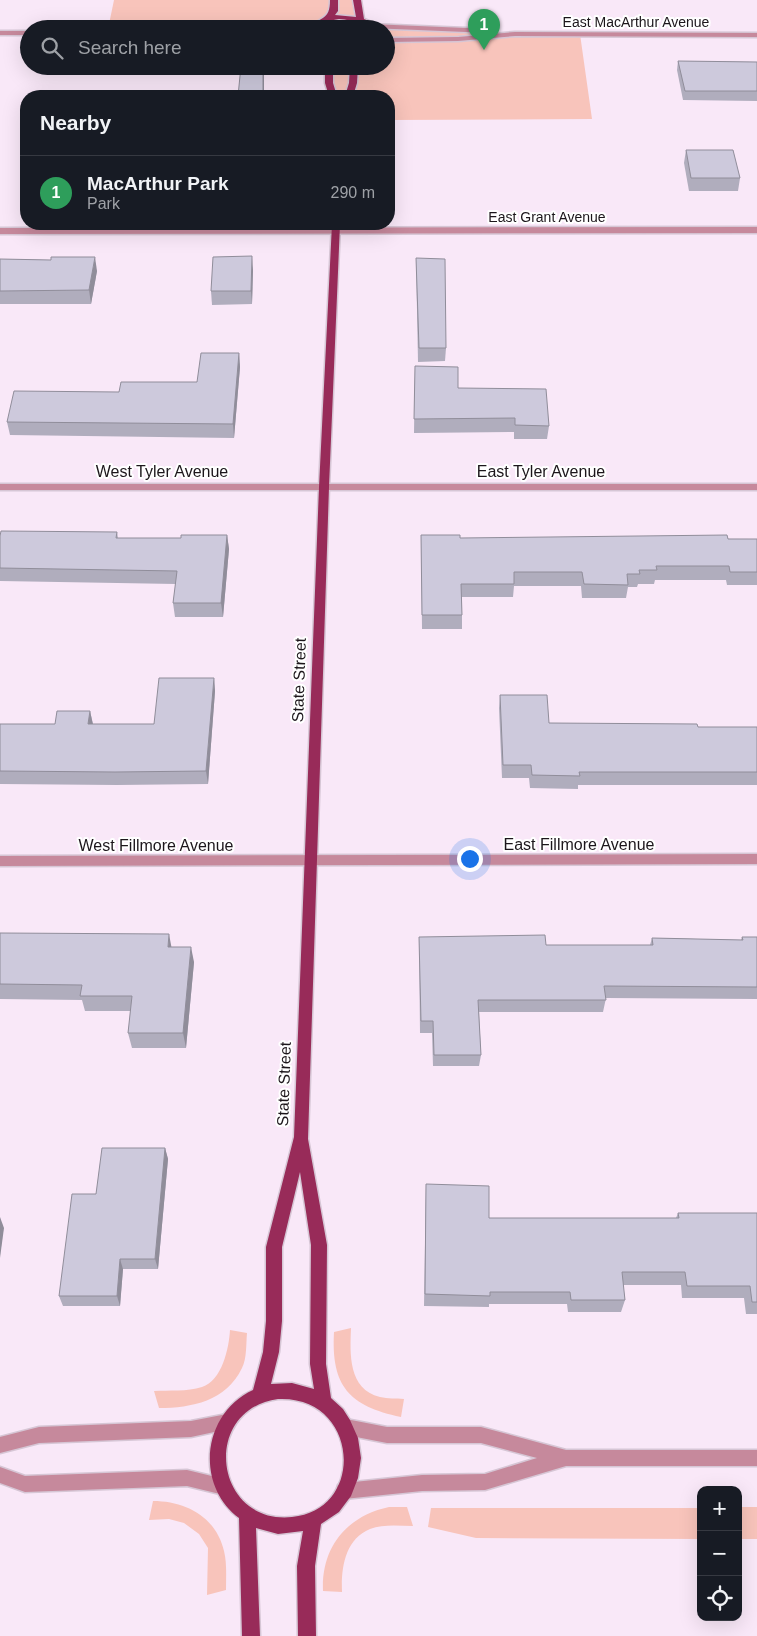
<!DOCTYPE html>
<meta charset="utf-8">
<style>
body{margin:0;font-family:Helvetica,sans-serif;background:#20242c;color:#f1f3f6}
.controls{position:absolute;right:15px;bottom:15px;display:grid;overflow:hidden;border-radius:10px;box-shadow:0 5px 20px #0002}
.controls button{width:45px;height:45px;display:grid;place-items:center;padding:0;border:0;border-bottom:1px solid #363941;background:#171b24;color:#f1f3f6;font:25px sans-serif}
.you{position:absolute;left:469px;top:858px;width:18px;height:18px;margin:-12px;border:4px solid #fff;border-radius:50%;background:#1a73e8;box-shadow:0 0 0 8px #1a73e833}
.badge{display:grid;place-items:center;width:32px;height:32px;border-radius:50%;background:#0f766e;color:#fff;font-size:16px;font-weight:700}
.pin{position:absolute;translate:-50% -41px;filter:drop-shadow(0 1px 2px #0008)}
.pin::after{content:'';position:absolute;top:26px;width:18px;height:15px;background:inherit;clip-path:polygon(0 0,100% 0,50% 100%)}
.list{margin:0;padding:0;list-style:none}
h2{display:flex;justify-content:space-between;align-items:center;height:65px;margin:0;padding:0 20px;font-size:21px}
h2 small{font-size:16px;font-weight:400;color:#9ea1a6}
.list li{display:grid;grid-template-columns:32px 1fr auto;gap:15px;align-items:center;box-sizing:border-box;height:75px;padding:0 20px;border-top:1px solid #363941}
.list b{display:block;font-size:19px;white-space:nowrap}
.list p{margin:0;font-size:16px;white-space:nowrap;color:#9ea1a6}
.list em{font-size:16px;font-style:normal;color:#9ea1a6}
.icon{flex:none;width:28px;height:28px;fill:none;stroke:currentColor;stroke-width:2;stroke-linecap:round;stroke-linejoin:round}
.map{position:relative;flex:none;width:757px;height:1636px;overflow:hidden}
.search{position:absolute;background:#171b24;box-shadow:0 5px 20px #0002;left:20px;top:20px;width:375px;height:55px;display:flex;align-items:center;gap:12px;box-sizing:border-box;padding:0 18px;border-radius:28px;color:#9ea1a6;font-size:19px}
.panel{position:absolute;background:#171b24;box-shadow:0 5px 20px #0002;left:20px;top:90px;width:375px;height:140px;border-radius:20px}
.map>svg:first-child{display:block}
.green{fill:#f8c4bb}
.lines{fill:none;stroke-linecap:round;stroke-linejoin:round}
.minor-casing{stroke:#d6c6d5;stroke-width:3}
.major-casing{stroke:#d6c6d5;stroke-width:3}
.minor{fill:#c6899c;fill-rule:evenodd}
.major{fill:#982b59;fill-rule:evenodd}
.wall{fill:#b0adbd}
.shaded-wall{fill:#908d9a}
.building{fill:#cdc9dc;stroke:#908d9a}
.labels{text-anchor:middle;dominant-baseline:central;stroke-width:4;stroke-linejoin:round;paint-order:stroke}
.far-street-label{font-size:14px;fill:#1c161b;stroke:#fff}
.street-label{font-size:16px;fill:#1c161b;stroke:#fff}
</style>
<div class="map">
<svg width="757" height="1636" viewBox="0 0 757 1636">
<rect width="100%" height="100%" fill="#f9e8f8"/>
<g class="green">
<polygon points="114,0 357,0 360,19 373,26 395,28 458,27 515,34 580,34 592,119 389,120 389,96 333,96 329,83 329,66 386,66 386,29 108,29"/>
<path d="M351,1328C350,1354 348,1389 380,1397C388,1399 396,1398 404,1399L401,1417C349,1406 331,1386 334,1332Z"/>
<path d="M230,1330L247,1333C246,1343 247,1358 242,1368C226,1401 192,1408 159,1408L154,1391C169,1390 187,1392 202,1387C222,1381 229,1348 230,1330Z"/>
<path d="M153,1501C186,1501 216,1517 224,1551C227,1563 226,1577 226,1590L207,1595L208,1548L199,1534L184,1523L169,1519L149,1520Z"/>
<path d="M389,1507H407L413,1526C399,1526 383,1524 370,1529C345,1539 341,1568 342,1592L323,1591C321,1547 347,1516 389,1507Z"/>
<rect x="738" y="1507" width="19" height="32"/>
<polygon points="431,1508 701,1508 701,1539 476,1538 428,1527"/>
</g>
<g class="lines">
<g class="minor-casing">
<g id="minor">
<polygon points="318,24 318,28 315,28 206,29 210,27"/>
<polygon points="370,24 490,29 494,31 490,33 370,28"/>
<rect x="0" y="31" width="29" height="4"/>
<polygon points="515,32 757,33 757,37 515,36 458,41 386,42 386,38 458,37"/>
<polygon points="757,227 757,233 0,234 0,228"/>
<rect x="0" y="484" width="757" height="6"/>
<polygon points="757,854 757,864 0,866 0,856"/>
<polygon points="227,1414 233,1416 235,1422 233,1428 191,1437 39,1443 0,1453 0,1437 39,1427 191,1421"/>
<polygon points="346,1419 387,1427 481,1427 566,1450 757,1450 757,1466 566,1466 485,1490 422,1491 344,1499 338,1497 336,1491 338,1485 344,1483 422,1475 485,1474 537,1458 481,1443 387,1443 346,1435 340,1433 338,1427 340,1421"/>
<polygon points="0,1467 25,1476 187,1470 224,1479 230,1481 232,1487 230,1493 224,1495 187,1486 25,1492 0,1483"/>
</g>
</g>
<g class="major-casing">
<g id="major">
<path d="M330,0H338V11L335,15L356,17L353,0H361L364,19L376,24L378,29C365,29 354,19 339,19C327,20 321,29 309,29C321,15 330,21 330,0Z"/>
<polygon points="325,66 333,66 333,83 337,96 329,96 325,83"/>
<polygon points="350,66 358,66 357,83 353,96 345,96 349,83"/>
<path d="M332,224H340L329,487L308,1139L327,1245L326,1364L331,1398L343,1409L350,1420L358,1438L361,1458L358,1478L351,1496L339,1512L321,1524L315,1566L316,1636H298L297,1566L303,1531L278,1534L256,1528L260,1636H242L239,1518C194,1484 203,1413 253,1390L263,1352L266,1321V1247L294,1137L319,487ZM300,1172L311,1245L310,1364L314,1389L292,1383L271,1384L279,1352L282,1321V1247ZM278,1399C359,1395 367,1510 292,1517C214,1525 200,1410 278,1399Z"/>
</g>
</g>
<use href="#minor" class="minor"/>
<use href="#major" class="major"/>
</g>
<g class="wall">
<polygon points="678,61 757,62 757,101 683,100 677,70"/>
<polygon points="686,150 740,178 738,191 689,191 684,163"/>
<polygon points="416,258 446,348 445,361 418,362"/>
<polygon points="0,259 51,260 97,271 91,304 0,304"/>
<polygon points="253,270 252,304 212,305 211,291"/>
<polygon points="239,353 240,367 234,438 10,435 7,422 119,392 197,382"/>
<polygon points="415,366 458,388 549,426 547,439 514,439 514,432 414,433"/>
<polygon points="117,532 118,538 181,538 227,535 229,549 223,617 175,617 173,603 176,584 0,581 0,536"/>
<polygon points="421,535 460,538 757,539 757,585 727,585 726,580 655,580 654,584 638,584 637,587 628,587 626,598 582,598 581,586 514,586 513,597 462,597 462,629 422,629"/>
<polygon points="214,678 215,691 208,784 117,785 0,784 0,724 55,724 90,711 93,724 154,724"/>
<polygon points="500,695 549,723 698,727 757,727 757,785 578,785 578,789 530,788 529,778 502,778 499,708"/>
<polygon points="0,933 171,947 194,962 186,1048 132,1048 128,1033 131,1011 85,1011 82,1000 0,999"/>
<polygon points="419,937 546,945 650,945 652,938 741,940 742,937 757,937 757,999 606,998 603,1012 479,1012 481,1055 479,1066 433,1066 432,1033 420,1033"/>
<polygon points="165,1148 168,1159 158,1269 123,1269 120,1306 63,1306 59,1296 96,1194"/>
<polygon points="426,1184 489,1218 676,1218 678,1213 757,1213 757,1314 746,1314 744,1298 682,1298 681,1285 623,1285 625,1300 621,1312 568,1312 567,1304 489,1304 489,1307 424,1306"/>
</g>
<g class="shaded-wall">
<polygon points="263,66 264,72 264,96 263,96"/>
<polygon points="252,256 253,270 252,304 251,291"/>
<polygon points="95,257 97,271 91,304 89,290"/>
<polygon points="239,353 240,367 234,438 233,424"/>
<polygon points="227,535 229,549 223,617 221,603"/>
<polygon points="214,678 215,691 208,784 206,771"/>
<polygon points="90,711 93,725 88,724"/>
<polygon points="169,934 172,950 168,947"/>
<polygon points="191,947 194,962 186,1048 183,1033"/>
<polygon points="165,1148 168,1159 158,1269 155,1259"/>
<polygon points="0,1217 4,1228 0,1258"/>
<polygon points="120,1259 123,1269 120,1306 117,1296"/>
</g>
<g class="building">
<polygon points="678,61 757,62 757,91 685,91"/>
<polygon points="241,66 263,66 263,96 238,96"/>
<polygon points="686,150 733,150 740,178 691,178"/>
<polygon points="252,256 251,291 211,291 213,257"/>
<polygon points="51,257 95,257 89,290 0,291 0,259 51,260"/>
<polygon points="416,258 445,259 446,348 419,348"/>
<polygon points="201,353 239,353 233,424 7,422 14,391 119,392 121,382 197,382"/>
<polygon points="415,366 458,367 458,388 546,389 549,426 515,425 515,418 414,419"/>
<polygon points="1,531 117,532 116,538 181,538 181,535 227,535 221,603 173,603 177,571 0,568 0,536"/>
<polygon points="421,535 460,535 460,538 727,535 728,539 757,539 757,572 730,572 729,566 656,566 657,570 639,570 640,574 627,574 628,585 584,584 582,572 514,572 514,584 461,584 462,615 422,615"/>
<polygon points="159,678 214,678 206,771 115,772 0,771 0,724 55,724 57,711 90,711 88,724 154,724"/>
<polygon points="500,695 547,695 549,723 697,724 698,727 757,727 757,772 579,772 580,776 532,775 531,765 503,765"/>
<polygon points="0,933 169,934 168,947 191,947 183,1033 128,1033 132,996 80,996 82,985 0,984"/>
<polygon points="545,935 546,945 653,945 652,938 743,940 742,937 757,937 757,987 604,986 606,1000 478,1000 481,1055 434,1055 433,1021 421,1021 419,937"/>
<polygon points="102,1148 165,1148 155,1259 120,1259 117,1296 59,1296 72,1194 96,1194"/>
<polygon points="426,1184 489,1186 489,1218 679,1218 678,1213 757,1213 757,1302 752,1302 750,1286 687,1286 685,1272 622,1272 625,1300 571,1300 570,1292 490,1292 490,1296 425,1294"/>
</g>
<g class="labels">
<g class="far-street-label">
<text x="636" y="22">East MacArthur Avenue</text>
<text x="547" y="217">East Grant Avenue</text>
</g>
<g class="street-label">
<text x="162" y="471">West Tyler Avenue</text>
<text x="541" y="471">East Tyler Avenue</text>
<text transform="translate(299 680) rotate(-88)">State Street</text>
<text x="579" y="844">East Fillmore Avenue</text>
<text x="156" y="845">West Fillmore Avenue</text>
<text transform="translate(284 1084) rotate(-88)">State Street</text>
</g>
</g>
</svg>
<div class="controls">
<button>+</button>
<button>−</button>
<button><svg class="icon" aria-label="locate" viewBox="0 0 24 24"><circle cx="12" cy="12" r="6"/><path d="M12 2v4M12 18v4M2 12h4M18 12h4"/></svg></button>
</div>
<div class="you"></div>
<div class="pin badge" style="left:484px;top:50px;background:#2e9e5b">1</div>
<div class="search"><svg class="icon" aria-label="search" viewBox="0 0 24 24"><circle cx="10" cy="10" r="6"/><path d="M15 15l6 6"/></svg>Search here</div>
<section class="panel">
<h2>Nearby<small></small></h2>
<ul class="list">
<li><span class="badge" style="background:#2e9e5b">1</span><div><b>MacArthur Park</b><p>Park</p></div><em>290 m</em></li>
</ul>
</section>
</div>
